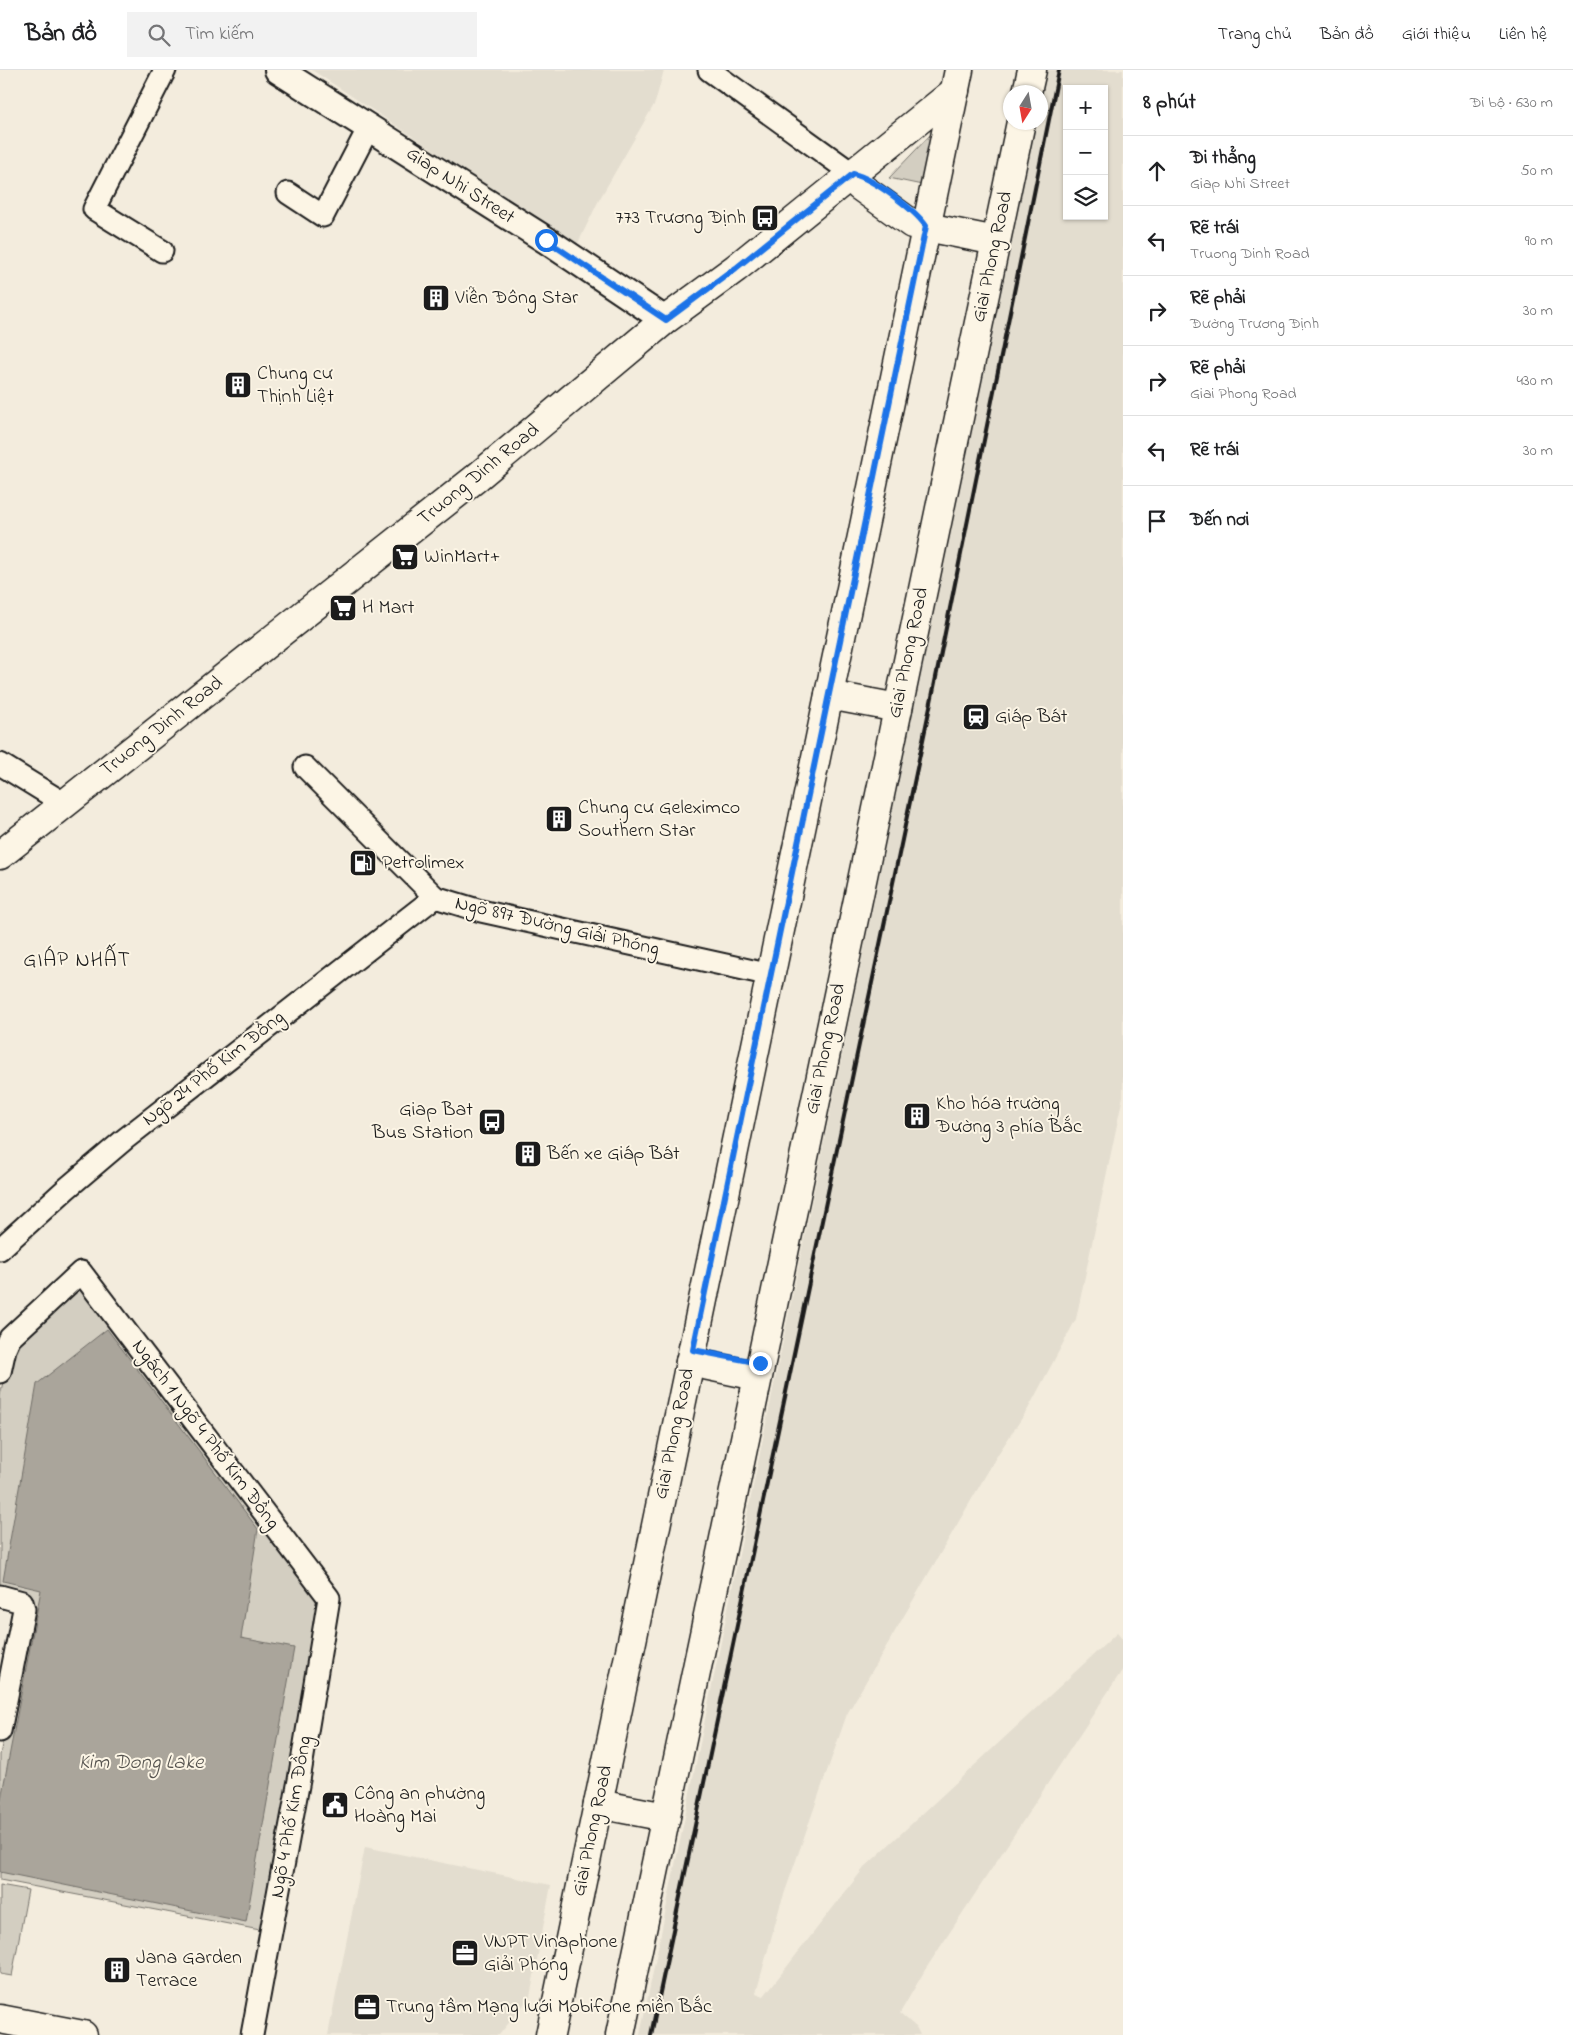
<!DOCTYPE html>
<html lang="vi">
<meta charset="utf-8">
<style>
body{margin:0;font-family:"Indie Flower",sans-serif;background:#f2f2f2;color:#202124}
.controls{position:absolute;right:15px;top:15px;display:grid;overflow:hidden;border-radius:0px;box-shadow:0 1px 4px #0004}
.controls button{width:45px;height:45px;display:grid;place-items:center;padding:0;border:0;border-bottom:1px solid #e0e0e0;background:#fff;color:#202124;font:25px sans-serif}
.compass{position:absolute;left:1003px;top:15px;width:45px;height:45px;border-radius:50%;background:#fff;box-shadow:0 1px 4px #0004;rotate:191deg}
.stop{position:absolute;width:15px;height:15px;margin:-11px;border:4px solid #1a73e8;border-radius:50%;background:#fff}
.stop.end{background:#1a73e8;border-color:#fff;box-shadow:0 1px 5px #0008}
.list{margin:0;padding:0;list-style:none}
h2{display:flex;justify-content:space-between;align-items:center;height:65px;margin:0;padding:0 20px;font-size:21px}
h2 small{font-size:16px;font-weight:400;color:#757577}
.list li{display:grid;grid-template-columns:32px 1fr auto;gap:15px;align-items:center;box-sizing:border-box;height:70px;padding:0 20px;border-top:1px solid #e0e0e0}
.list b{display:block;font-size:19px;white-space:nowrap}
.list p{margin:0;font-size:16px;white-space:nowrap;color:#757577}
.list em{font-size:16px;font-style:normal;color:#757577}
.icon{flex:none;width:28px;height:28px;fill:none;stroke:currentColor;stroke-width:2;stroke-linecap:round;stroke-linejoin:round}
.map{position:relative;flex:none;width:1123px;height:1965px;overflow:hidden}
header{display:flex;align-items:center;gap:30px;box-sizing:border-box;height:70px;padding:0 25px;background:#fff;border-bottom:1px solid #e0e0e0}
header strong{font-size:24px}
nav{display:flex;gap:28px;margin-inline-start:auto;font-size:18px}
.search{width:350px;height:45px;background:#f2f2f2;display:flex;align-items:center;gap:12px;box-sizing:border-box;padding:0 18px;border-radius:0px;color:#757577;font-size:19px}
main{display:flex}
aside{flex:1;background:#fff}
.map>svg:first-child{display:block}
.built{fill:#e3ddcf;fill-rule:evenodd}
.green{fill:#d3cec1;stroke:#78756e}
.water{fill:#aaa59b;stroke:#716e68}
.lines{fill:none;stroke-linecap:round;stroke-linejoin:round}
.minor-casing{stroke:#1c1c1c;stroke-width:25}
.tertiary-casing{stroke:#1c1c1c;stroke-width:30}
.secondary-casing{stroke:#1c1c1c;stroke-width:31}
.primary-casing{stroke:#1c1c1c;stroke-width:31}
.minor{stroke:#fcf5e5;stroke-width:21}
.tertiary{stroke:#fcf5e5;stroke-width:26}
.secondary{stroke:#fcf5e5;stroke-width:28}
.primary{stroke:#fcf5e5;stroke-width:28}
.rail{stroke:#1c1c1c;stroke-width:4}
.route{stroke:#1a73e8;stroke-width:6}
.labels{text-anchor:middle;dominant-baseline:central;stroke-width:4;stroke-linejoin:round;paint-order:stroke}
.street-label{font-size:20px;fill:#1c1c1c;stroke:#fcf5e5}
.poi-label{font-size:20px;fill:#1c1c1c;stroke:#fcf5e5;text-anchor:start}
.neighbourhood-label{font-size:21px;letter-spacing:1px;fill:#1c1c1c;stroke:#fcf5e5}
.water-label{font-size:21px;font-style:italic;fill:#55534f;stroke:#fcf5e5}
</style>
<header>
<strong>Bản đồ</strong>
<div class="search"><svg class="icon" aria-label="search" viewBox="0 0 24 24"><circle cx="10" cy="10" r="6"/><path d="M15 15l6 6"/></svg>Tìm kiếm</div>
<nav><a>Trang chủ</a><a>Bản đồ</a><a>Giới thiệu</a><a>Liên hệ</a></nav>
</header>
<main>
<div class="map">
<svg width="1123" height="1965" viewBox="0 0 1123 1965">
<rect width="100%" height="100%" fill="#f3ecdd"/>
<filter id="ink" filterUnits="userSpaceOnUse"><feTurbulence type="fractalNoise" baseFrequency=".02" numOctaves="2"/><feDisplacementMap in="SourceGraphic" scale="10" xChannelSelector="R" yChannelSelector="G"/><feConvolveMatrix kernelMatrix="1 2 1 2 8 2 1 2 1" color-interpolation-filters="sRGB"/></filter>
<g filter="url(#ink)">
<g class="built">
<polygon points="312,0 664,0 655,33 599,130 577,175"/>
<path d="M1044,0H1123V1026L1076,1249L1028,1339L998,1384L847,1644L780,1836L756,1923L764,1926L864,1798L1117,1563L1123,1570V1599L925,1900L900,1943L916,1957L920,1965H640L1034,53L1040,52V22ZM1067,19H1104V146H1067Z"/>
<polygon points="365,1777 551,1815 530,1927 499,1965 328,1965"/>
</g>
<g class="green">
<polygon points="934,61 922,115 889,108"/>
<polygon points="81,1209 323,1529 265,1861 0,1810 0,1685 29,1536 0,1522 0,1326 10,1279"/>
<polygon points="0,1815 28,1820 12,1906 0,1904"/>
</g>
<polygon class="water" points="107,1259 258,1459 241,1568 294,1578 246,1852 0,1802 0,1734 41,1520 3,1511 37,1314"/>
<g class="lines">
<g class="minor-casing">
<g id="minor">
<polyline points="709,0 853,104"/>
<polyline points="288,123 323,146 369,57"/>
<polyline points="162,181 94,139 165,0"/>
<polyline points="0,694 65,734"/>
<polyline points="305,697 435,827 481,841 771,905"/>
<polyline points="0,1179 66,1119 125,1069 435,827"/>
<polyline points="0,1302 5,1279 10,1268 81,1202 329,1528 299,1710 252,1965"/>
<polyline points="0,1526 22,1532 24,1539 0,1661"/>
</g>
</g>
<g class="tertiary-casing">
<polyline id="tertiary" points="278,0 546,170 665,250"/>
</g>
<g class="secondary-casing">
<g id="secondary">
<polyline points="853,104 859,116 912,154 996,171"/>
<polyline points="0,785 475,409 665,250 736,198 955,21"/>
</g>
</g>
<g class="primary-casing">
<g id="primary">
<polyline points="1027,22 1032,0"/>
<polyline points="829,625 898,638"/>
<polyline points="690,1292 757,1306"/>
<polyline points="598,1734 666,1747"/>
<polyline points="0,1949 83,1965"/>
<polyline points="550,1965 959,0"/>
<polyline points="620,1965 1021,52"/>
</g>
</g>
<use href="#minor" class="minor"/>
<use href="#tertiary" class="tertiary"/>
<use href="#secondary" class="secondary"/>
<use href="#primary" class="primary"/>
<polyline class="rail" points="651,1965 932,627 1059,0"/>
</g>
</g>
<g class="lines" filter="url(#ink)">
<path class="route" d="M546,170L666,250L736,198L853,104C874,109 914,139 926,156L693,1280L760,1293"/>
</g>
<defs>
<g id="bus-square" transform="scale(1.4375)"><rect x="-9" y="-9" width="18" height="18" rx="4" fill="#1c1c1c" stroke="#fcf5e5"/><path d="M-5-6H5V4H4V6H2V4H-2V6H-4V4H-5ZM-3.5-4V0h7V-4ZM-3.5 1.2v1.5H-2V1.2ZM2 1.2v1.5H3.5V1.2Z" fill="#fff"/></g>
<g id="building-square" transform="scale(1.4375)"><rect x="-9" y="-9" width="18" height="18" rx="4" fill="#1c1c1c" stroke="#fcf5e5"/><path d="M-4-6H4V6H1V3H-1V6H-4ZM-2.5-4.3h1.7v1.8h-1.7ZM.8-4.3h1.7v1.8H.8ZM-2.5-1h1.7V.8h-1.7ZM.8-1h1.7V.8H.8Z" fill="#fff"/></g>
<g id="supermarket-square" transform="scale(1.4375)"><rect x="-9" y="-9" width="18" height="18" rx="4" fill="#1c1c1c" stroke="#fcf5e5"/><path d="M-6-5.5h2.5l.6 2H6L4.5 2H-2.5L-4.4-4H-6ZM-1.5 3.2a1.3 1.3 0 1 0 .1 0ZM3 3.2a1.3 1.3 0 1 0 .1 0Z" fill="#fff"/></g>
<g id="station-square" transform="scale(1.4375)"><rect x="-9" y="-9" width="18" height="18" rx="4" fill="#1c1c1c" stroke="#fcf5e5"/><path d="M-3-6H3Q5-6 5-4V2Q5 4 3 4L4.5 6H3L1.5 4h-3L-3 6H-4.5L-3 4Q-5 4-5 2V-4Q-5-6-3-6ZM-3.5-4v3h7v-3ZM-3.5 1v1.5H-2V1ZM2 1v1.5H3.5V1Z" fill="#fff"/></g>
<g id="fuel-square" transform="scale(1.4375)"><rect x="-9" y="-9" width="18" height="18" rx="4" fill="#1c1c1c" stroke="#fcf5e5"/><path d="M-5.5-6h7V0h2V4h1.3V-2.5L3-4.5l.8-.8L6-3V5H2.5V1h-1V6h-7ZM-4.2-4.7v3.2H.2V-4.7Z" fill="#fff"/></g>
<g id="civic-square" transform="scale(1.4375)"><rect x="-9" y="-9" width="18" height="18" rx="4" fill="#1c1c1c" stroke="#fcf5e5"/><path d="M-.6-6.5H3V-4.5H.6V-3L4-1V1h2V6H-6V1h2V-1L-.6-3ZM-1.2 2.5V6h2.4V2.5Z" fill="#fff"/></g>
<g id="office-square" transform="scale(1.4375)"><rect x="-9" y="-9" width="18" height="18" rx="4" fill="#1c1c1c" stroke="#fcf5e5"/><path d="M-6-3h4V-5.5h4V-3h4V5H-6ZM-1-4.5V-3h2v-1.5ZM-6 0V1H6V0Z" fill="#fff"/></g>
</defs>
<g fill-rule="evenodd">
<use href="#bus-square" x="765" y="148"/>
<use href="#building-square" x="436" y="228"/>
<use href="#building-square" x="238" y="315"/>
<use href="#supermarket-square" x="405" y="487"/>
<use href="#supermarket-square" x="343" y="538"/>
<use href="#station-square" x="976" y="647"/>
<use href="#building-square" x="559" y="749"/>
<use href="#fuel-square" x="363" y="793"/>
<use href="#building-square" x="917" y="1046"/>
<use href="#bus-square" x="492" y="1052"/>
<use href="#building-square" x="528" y="1084"/>
<use href="#civic-square" x="335" y="1735"/>
<use href="#office-square" x="465" y="1883"/>
<use href="#building-square" x="117" y="1900"/>
<use href="#office-square" x="367" y="1937"/>
</g>
<g class="labels">
<g class="street-label">
<text transform="translate(460 116) rotate(33)">Giap Nhi Street</text>
<text transform="translate(993 187) rotate(-78)">Giai Phong Road</text>
<text transform="translate(479 405) rotate(-39)">Truong Dinh Road</text>
<text transform="translate(909 583) rotate(-78)">Giai Phong Road</text>
<text transform="translate(162 657) rotate(-38)">Truong Dinh Road</text>
<text transform="translate(557 857) rotate(13)">Ngõ 897 Đường Giải Phóng</text>
<text transform="translate(826 979) rotate(-78)">Giai Phong Road</text>
<text transform="translate(214 999) rotate(-38)">Ngõ 24 Phố Kim Đồng</text>
<text transform="translate(675 1364) rotate(-78)">Giai Phong Road</text>
<text transform="translate(205 1365) rotate(53)">Ngách 1 Ngõ 4 Phố Kim Đồng</text>
<text transform="translate(292 1747) rotate(-80)">Ngõ 4 Phố Kim Đồng</text>
<text transform="translate(593 1761) rotate(-78)">Giai Phong Road</text>
</g>
<g class="poi-label">
<text x="746" y="148" text-anchor="end">773 Trương Định</text>
<text x="455" y="228">Viễn Đông Star</text>
<text x="257" y="304">Chung cư<tspan x="257" dy="23">Thịnh Liệt</tspan></text>
<text x="424" y="487">WinMart+</text>
<text x="362" y="538">H Mart</text>
<text x="995" y="647">Giáp Bát</text>
<text x="578" y="738">Chung cư Geleximco<tspan x="578" dy="23">Southern Star</tspan></text>
<text x="382" y="793">Petrolimex</text>
<text x="936" y="1034">Kho hóa trường<tspan x="936" dy="23">Đường 3 phía Bắc</tspan></text>
<text x="473" y="1040" text-anchor="end">Giap Bat<tspan x="473" dy="23">Bus Station</tspan></text>
<text x="547" y="1084">Bến xe Giáp Bát</text>
<text x="354" y="1724">Công an phường<tspan x="354" dy="23">Hoàng Mai</tspan></text>
<text x="484" y="1872">VNPT Vinaphone<tspan x="484" dy="23">Giải Phóng</tspan></text>
<text x="136" y="1888">Jana Garden<tspan x="136" dy="23">Terrace</tspan></text>
<text x="386" y="1937">Trung tâm Mạng lưới Mobifone miền Bắc</text>
</g>
<g class="neighbourhood-label">
<text x="77" y="891">GIÁP NHẤT</text>
</g>
<g class="water-label">
<text x="141" y="1693">Kim Dong Lake</text>
</g>
</g>
</svg>
<div class="controls">
<button>+</button>
<button>−</button>
<button><svg class="icon" aria-label="layers" viewBox="0 0 24 24"><path d="M12 4l9 5-9 5-9-5zM3 14l9 5 9-5"/></svg></button>
</div>
<svg class="compass" viewBox="-18 -18 36 36"><path d="M0-13l5 13h-10z" fill="#e53935"/><path d="M0 13l5-13h-10z" fill="#757577"/></svg>
<div class="stop" style="left:546px;top:170px"></div>
<div class="stop end" style="left:760px;top:1293px"></div>
</div>
<aside>
<h2>8 phút<small>Đi bộ · 630 m</small></h2>
<ul class="list">
<li><svg class="icon" aria-label="ahead" viewBox="0 0 24 24"><path d="M12 20V5M6 11l6-6 6 6"/></svg><div><b>Đi thẳng</b><p>Giap Nhi Street</p></div><em>50 m</em></li>
<li><svg class="icon" aria-label="left" viewBox="0 0 24 24"><path d="M17 20v-9H6M10 6l-5 5 5 5"/></svg><div><b>Rẽ trái</b><p>Truong Dinh Road</p></div><em>90 m</em></li>
<li><svg class="icon" aria-label="right" viewBox="0 0 24 24"><path d="M7 20v-9h11M14 6l5 5-5 5"/></svg><div><b>Rẽ phải</b><p>Đường Trương Định</p></div><em>30 m</em></li>
<li><svg class="icon" aria-label="right" viewBox="0 0 24 24"><path d="M7 20v-9h11M14 6l5 5-5 5"/></svg><div><b>Rẽ phải</b><p>Giai Phong Road</p></div><em>430 m</em></li>
<li><svg class="icon" aria-label="left" viewBox="0 0 24 24"><path d="M17 20v-9H6M10 6l-5 5 5 5"/></svg><div><b>Rẽ trái</b></div><em>30 m</em></li>
<li><svg class="icon" aria-label="arrive" viewBox="0 0 24 24"><path d="M6 21V4h12l-3 4 3 4H6"/></svg><div><b>Đến nơi</b></div></li>
</ul>
</aside>
</main>
